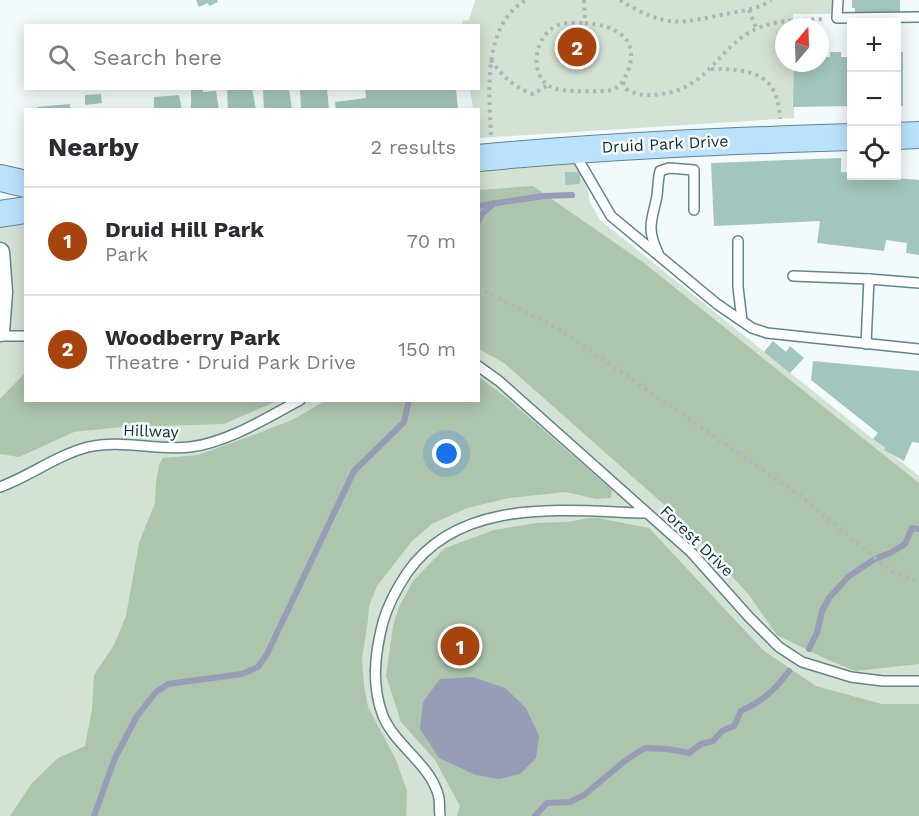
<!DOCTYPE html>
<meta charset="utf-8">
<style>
body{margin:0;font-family:"Work Sans",sans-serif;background:#f2f2f3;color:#2b2b33}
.controls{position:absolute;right:18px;top:18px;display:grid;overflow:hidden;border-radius:0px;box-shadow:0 3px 15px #0003}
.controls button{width:54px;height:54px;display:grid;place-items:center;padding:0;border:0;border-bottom:2px solid #e1e1e2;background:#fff;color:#2b2b33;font:30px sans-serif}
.compass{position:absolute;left:775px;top:18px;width:54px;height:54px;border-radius:50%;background:#fff;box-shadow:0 3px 15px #0003;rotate:19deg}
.you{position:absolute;left:447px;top:454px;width:21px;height:21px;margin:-15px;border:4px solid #fff;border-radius:50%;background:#1a73e8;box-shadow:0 0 0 9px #1a73e833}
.badge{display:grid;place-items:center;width:39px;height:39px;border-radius:50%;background:#a7440d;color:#fff;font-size:20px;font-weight:700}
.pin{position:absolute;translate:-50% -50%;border:3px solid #fff;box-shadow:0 2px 6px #0006}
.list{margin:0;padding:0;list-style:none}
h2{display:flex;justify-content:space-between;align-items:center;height:78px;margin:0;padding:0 24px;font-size:26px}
h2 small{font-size:20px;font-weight:400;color:#7c7c81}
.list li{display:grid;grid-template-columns:39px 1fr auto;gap:18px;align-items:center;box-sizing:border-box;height:108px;padding:0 24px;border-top:2px solid #e1e1e2}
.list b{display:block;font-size:22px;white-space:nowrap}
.list p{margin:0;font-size:20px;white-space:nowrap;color:#7c7c81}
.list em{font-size:20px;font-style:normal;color:#7c7c81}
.icon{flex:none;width:33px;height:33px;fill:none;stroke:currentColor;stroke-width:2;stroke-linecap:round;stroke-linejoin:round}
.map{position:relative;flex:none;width:919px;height:816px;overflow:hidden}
.search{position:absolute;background:#fff;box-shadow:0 3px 15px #0003;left:24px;top:24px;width:456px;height:66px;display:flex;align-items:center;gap:15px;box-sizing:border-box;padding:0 21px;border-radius:0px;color:#7c7c81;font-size:22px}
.panel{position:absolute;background:#fff;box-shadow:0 3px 15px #0003;left:24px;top:108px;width:456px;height:294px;border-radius:0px}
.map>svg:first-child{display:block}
.green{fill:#d3e2d3}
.forest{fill:#adc4ad}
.water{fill:#989cb7}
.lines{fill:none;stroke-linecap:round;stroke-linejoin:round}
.stream{stroke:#989cb7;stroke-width:6}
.building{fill:#a2c6bd}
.lane-casing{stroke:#61858c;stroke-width:12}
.street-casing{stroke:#61858c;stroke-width:21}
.secondary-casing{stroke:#61858c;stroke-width:28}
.path{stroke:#adb6b9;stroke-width:4;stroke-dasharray:3 4.5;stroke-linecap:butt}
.lane{stroke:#fff;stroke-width:9}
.street{stroke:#fff;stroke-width:18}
.secondary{stroke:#bbe2fc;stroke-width:26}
.labels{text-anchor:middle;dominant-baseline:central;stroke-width:5;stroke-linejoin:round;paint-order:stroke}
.street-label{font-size:16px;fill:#1b2a2d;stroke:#f3fafc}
</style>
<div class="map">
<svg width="919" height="816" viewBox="0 0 919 816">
<rect width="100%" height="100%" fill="#f3fafc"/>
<g class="green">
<polygon points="475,0 836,0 836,14 793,14 793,27 784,27 784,63 794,63 794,118 479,138 478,110 473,109 470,89 478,88 478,26 463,25 462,21 469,20"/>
<polygon points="582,160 590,202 600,220 919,476 919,816 0,816 0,228 25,224 26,400 478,400 479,171"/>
</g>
<g class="forest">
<polygon points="533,186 644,263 919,483 919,664 855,671 824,658 777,635 749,595 677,516 504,363 479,349 479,190"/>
<polygon points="25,373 26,400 277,401 224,424 121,427 74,432 19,457 0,454 0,399"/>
<polygon points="479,377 507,398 612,490 611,498 596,499 566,492 509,498 467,508 432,524 412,541 377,586 369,606 368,620 362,659 364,686 368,707 396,760 407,791 406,816 10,816 32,783 58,758 85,746 92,710 94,675 114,645 126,616 139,543 155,503 156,482 159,465 163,458 198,455 248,437 294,419 325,401 478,400"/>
<polygon points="588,518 598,518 649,528 764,651 816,686 882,704 919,704 919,816 457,816 460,806 435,760 401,722 386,676 393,626 399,607 413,581 445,548 494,530 536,523 567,522"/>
</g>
<polygon class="water" points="472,677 505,688 526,708 539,736 536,758 520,774 499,779 476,775 439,758 420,729 423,702 440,679"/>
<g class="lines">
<g class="stream">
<polyline points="478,206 543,196 572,195"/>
<polyline points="478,222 482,214 494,203"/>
<polyline points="809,649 817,633 822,611 829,598 849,576 875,559 892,552 905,544 912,528 919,529"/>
<polyline points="94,816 115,758 137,716 156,692 168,684 242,674 258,667 267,654 354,471 404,422 409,400"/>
<path d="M535,816L547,803L570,802L584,795L626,760L645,748L668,749L689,753L701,744L713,741L722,731L734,726L741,711C764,700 774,691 789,671"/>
</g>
</g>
<g class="building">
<polygon points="196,0 217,0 218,2 209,6 208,3 199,7"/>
<polygon points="852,0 900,0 900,16 855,15 855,8 852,8"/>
<polygon points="830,52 841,52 841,57 852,57 852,106 793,107 794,63 820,63 820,57 830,57"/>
<rect x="896" y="52" width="7" height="54"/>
<polygon points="191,88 203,88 203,92 216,91 219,110 191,110"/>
<polygon points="252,88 256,110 228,110 227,90"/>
<polygon points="263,88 289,88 292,110 264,110"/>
<polygon points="300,88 327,88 329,110 301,110"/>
<polygon points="365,88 456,88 458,110 336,110 335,102 366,98"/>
<polygon points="101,94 102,103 85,105 85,95"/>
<polygon points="179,95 182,110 154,110 154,97"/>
<polygon points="70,104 71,110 38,110 37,107"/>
<polygon points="841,158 841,172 852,173 852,176 875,176 919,180 919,255 906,253 907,243 886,240 884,251 817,243 820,221 714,226 711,163"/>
<polygon points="565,172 580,172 580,184 565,185"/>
<polygon points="773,341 786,352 790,346 804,358 790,373 764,352"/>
<polygon points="813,361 919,371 919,443 912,442 904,461 884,450 885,448 873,439 878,433 811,380"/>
</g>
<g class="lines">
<g class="lane-casing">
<g id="lane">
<polyline points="838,0 837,18 919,17"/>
<polyline points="575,154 611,216 717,304 752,328 767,333 919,349"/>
<polyline points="738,241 738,287 742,321"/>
<path d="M658,253C646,227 652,221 657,196C658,187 658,179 660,171L669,168L694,170V210"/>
<polyline points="793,276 869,279"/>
<polyline points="0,336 26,336"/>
<polyline points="866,344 869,279 919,283"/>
<polyline points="478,366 499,381 691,552 749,617 779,647 802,662 851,677 883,681 919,681"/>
<path d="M0,487C30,476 57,455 88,447C122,439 156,451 190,447C227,443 268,417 300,400"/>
<path d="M440,816C439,810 440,804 439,798C432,765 396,747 383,716C371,685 375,653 383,622C388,605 397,588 407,573C460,496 565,511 646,513"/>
</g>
</g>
<g class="street-casing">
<polyline id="street" points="0,252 3,292 0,332"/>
</g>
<g class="secondary-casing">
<g id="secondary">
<polyline points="896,136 919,135"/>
<path d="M478,158C603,146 727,141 852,137"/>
<polyline points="0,178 26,184"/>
<polyline points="0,214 26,210"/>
</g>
</g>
<g class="path">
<polyline points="584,0 585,23"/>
<path d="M620,0C669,30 679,23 731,13C746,10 758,9 771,0"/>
<polyline points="749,10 756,28"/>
<path d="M585,23C615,25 642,39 627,73C624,80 620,87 612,90C604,92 561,92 553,88C527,77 534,35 558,25C565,22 577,23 585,23Z"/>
<path d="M491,60C502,76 515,88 533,94L548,85"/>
<path d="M711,69C752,69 778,73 780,119"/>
<path d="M623,82L626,89C638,96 647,96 661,94C710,88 718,45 758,28C779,19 803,20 826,19"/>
<path d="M491,135C489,93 482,25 526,0"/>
<polyline points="478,288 559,329 799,495 891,571 919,582"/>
</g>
<use href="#lane" class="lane"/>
<use href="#street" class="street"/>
<use href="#secondary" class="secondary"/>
</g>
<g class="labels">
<g class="street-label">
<text transform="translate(665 144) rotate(-3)">Druid Park Drive</text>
<text transform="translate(151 431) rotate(2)">Hillway</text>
<text transform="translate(697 541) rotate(44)">Forest Drive</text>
</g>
</g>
</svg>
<div class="controls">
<button>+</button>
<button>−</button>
<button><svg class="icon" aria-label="locate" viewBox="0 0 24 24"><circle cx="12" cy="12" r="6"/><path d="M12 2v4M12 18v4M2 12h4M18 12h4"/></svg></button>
</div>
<svg class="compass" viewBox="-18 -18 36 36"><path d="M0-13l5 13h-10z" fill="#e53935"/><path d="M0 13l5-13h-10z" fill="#7c7c81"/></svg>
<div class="you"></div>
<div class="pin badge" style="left:460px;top:646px">1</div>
<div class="pin badge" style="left:577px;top:47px">2</div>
<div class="search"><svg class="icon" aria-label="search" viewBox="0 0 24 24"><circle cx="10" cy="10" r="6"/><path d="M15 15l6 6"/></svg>Search here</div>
<section class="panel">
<h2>Nearby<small>2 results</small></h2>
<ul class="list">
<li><span class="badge">1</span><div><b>Druid Hill Park</b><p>Park</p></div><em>70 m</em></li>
<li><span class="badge">2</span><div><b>Woodberry Park</b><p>Theatre · Druid Park Drive</p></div><em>150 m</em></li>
</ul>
</section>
</div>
